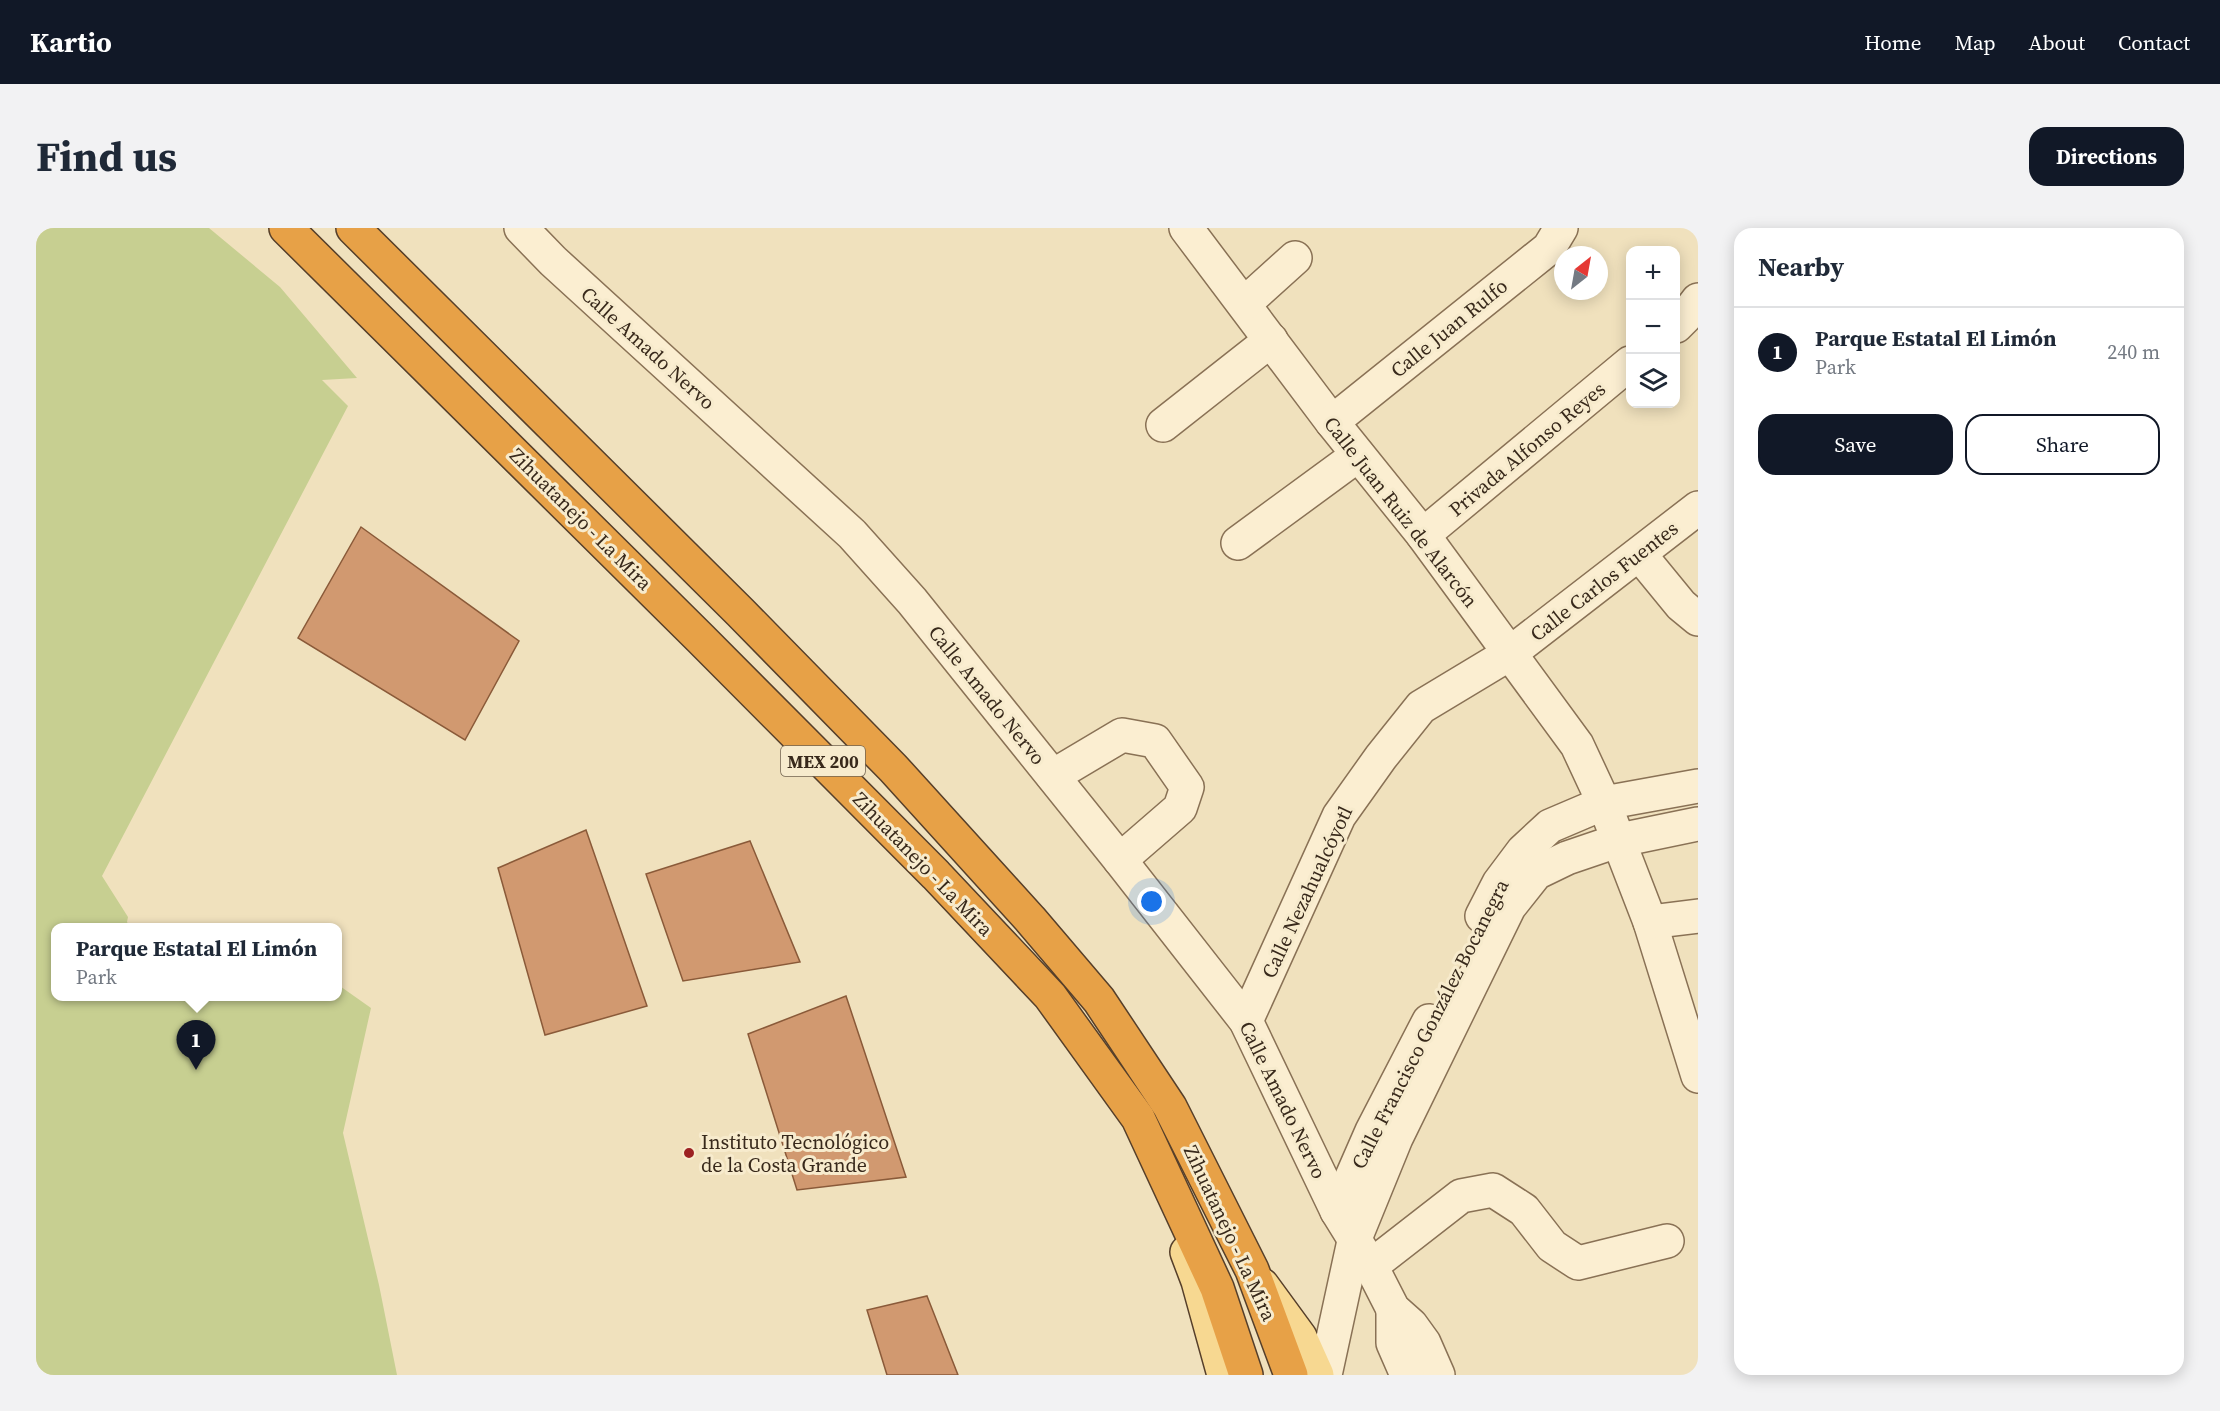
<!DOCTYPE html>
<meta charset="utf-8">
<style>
body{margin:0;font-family:"Source Serif 4",serif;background:#f2f2f3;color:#1f2937}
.controls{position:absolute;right:18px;top:18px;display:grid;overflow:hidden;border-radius:12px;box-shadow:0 3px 15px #0003}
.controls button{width:54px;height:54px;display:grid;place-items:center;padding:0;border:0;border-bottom:2px solid #e0e1e3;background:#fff;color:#1f2937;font:30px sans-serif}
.compass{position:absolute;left:1518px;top:18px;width:54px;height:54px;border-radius:50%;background:#fff;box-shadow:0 3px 15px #0003;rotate:31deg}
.you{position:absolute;left:1116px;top:674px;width:21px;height:21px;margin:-15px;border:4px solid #fff;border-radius:50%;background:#1a73e8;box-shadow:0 0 0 9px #1a73e833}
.badge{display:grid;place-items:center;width:39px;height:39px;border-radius:50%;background:#111827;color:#fff;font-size:20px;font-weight:700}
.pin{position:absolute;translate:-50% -50px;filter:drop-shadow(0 2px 3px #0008)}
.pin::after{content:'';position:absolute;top:32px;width:21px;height:18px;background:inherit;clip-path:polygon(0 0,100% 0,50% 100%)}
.popup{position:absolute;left:15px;top:695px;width:291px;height:78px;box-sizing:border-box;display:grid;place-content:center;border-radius:12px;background:#fff;filter:drop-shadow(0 2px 4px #0005);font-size:20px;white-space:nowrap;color:#747a83}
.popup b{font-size:22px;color:#1f2937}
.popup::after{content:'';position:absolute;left:50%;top:100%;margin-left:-12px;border:12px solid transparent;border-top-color:#fff}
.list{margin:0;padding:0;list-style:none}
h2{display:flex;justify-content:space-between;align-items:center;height:78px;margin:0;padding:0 24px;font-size:26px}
h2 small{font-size:20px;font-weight:400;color:#747a83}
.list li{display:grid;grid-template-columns:39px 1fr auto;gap:18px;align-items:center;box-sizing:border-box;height:90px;padding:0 24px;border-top:2px solid #e0e1e3}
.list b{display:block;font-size:22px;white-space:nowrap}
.list p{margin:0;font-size:20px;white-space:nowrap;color:#747a83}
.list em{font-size:20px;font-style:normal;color:#747a83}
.actions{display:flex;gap:12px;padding:18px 24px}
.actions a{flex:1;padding:14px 0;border:2px solid #111827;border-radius:18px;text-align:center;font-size:21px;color:#111827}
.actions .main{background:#111827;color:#fff}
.icon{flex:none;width:33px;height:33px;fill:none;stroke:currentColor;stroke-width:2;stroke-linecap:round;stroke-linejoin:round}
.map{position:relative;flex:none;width:1662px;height:1147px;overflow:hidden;border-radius:18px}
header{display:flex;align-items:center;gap:36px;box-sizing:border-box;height:84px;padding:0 30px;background:#111827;color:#fff}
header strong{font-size:28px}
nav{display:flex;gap:33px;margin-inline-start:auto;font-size:21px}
.intro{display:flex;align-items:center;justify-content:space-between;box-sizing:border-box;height:144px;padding:0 36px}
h1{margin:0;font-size:42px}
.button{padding:15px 27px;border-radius:18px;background:#111827;color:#fff;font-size:21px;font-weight:700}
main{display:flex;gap:36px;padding:0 36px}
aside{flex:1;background:#fff;border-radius:18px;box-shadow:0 3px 15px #0003}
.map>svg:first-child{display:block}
.green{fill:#c7cf91}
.building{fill:#d19970;stroke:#8a5a39;stroke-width:1.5}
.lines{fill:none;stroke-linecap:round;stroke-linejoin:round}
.minor-casing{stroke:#897155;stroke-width:36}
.major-casing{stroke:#563f2a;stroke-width:36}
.highway-casing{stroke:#563f2a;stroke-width:36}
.minor{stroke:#fbeed1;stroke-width:33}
.major{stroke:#f7d891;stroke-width:33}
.highway{stroke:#e7a147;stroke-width:33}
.poi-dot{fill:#9c2122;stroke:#f7ebcd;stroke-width:2}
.labels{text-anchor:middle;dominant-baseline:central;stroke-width:6;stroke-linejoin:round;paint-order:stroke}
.shield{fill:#f7ebcd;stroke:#716350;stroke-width:1.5}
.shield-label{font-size:18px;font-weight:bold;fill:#38291b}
.street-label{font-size:20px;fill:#38291b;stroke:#f7ebcd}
.poi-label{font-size:20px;fill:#38291b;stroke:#f7ebcd;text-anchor:start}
</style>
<header>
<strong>Kartio</strong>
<nav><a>Home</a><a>Map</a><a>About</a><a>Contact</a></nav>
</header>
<div class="intro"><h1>Find us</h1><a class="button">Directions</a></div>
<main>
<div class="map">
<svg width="1662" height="1147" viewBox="0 0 1662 1147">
<rect width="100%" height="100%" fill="#f0e1bd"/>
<polygon class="green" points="0,0 173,0 244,59 321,150 286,152 312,178 66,648 92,689 91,694 94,699 19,700 19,768 301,768 301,756 335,780 307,905 343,1057 361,1147 0,1147"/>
<g class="building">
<polygon points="325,299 483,413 429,512 262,410"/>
<polygon points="550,602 611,778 509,807 462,640"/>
<polygon points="714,613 764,734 647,753 610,646"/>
<polygon points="810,768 870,949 761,962 712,806"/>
<polygon points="891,1068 922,1147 851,1147 831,1082"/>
</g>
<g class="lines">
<g class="minor-casing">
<g id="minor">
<polyline points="485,0 517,33 816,306 876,373 1084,632 1210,793 1301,983 1335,1038 1357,1081 1375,1097 1388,1115 1402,1147"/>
<polyline points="1150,0 1296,194 1387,307 1541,517 1568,575 1614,694 1662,848"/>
<polyline points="1208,76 1259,30"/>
<polyline points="1640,98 1649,89 1662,72"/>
<polyline points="1296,194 1513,20 1525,0"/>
<polyline points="1127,197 1235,112"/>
<polyline points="1387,307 1594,135"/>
<polyline points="1202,315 1322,227"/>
<polyline points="1604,327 1645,377 1662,391"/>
<polyline points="1017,548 1086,507 1119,513 1151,559 1144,580 1084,632"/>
<polyline points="1446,688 1463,655 1487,623 1514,598 1568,575 1662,558"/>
<polyline points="1614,694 1662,688"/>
<polyline points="1210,793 1303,588 1345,529 1385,479 1473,426 1662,280"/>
<polyline points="1301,983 1336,903 1393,793"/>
<polyline points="1335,1038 1425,968 1457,962 1488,982 1516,1018 1542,1035 1631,1013"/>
<polyline points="1357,1081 1357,1115 1371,1147"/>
<polyline points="1289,1147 1318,1013 1360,910 1473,679 1500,645 1531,630 1584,612 1662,596"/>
</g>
</g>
<g class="major-casing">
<g id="major">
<polyline points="1151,1024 1162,1053 1188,1147"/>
<polyline points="1226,1057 1264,1109 1281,1147"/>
</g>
</g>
<g class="highway-casing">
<g id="highway">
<polyline points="250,0 664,410 900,647 1014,768 1102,890 1181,1060 1210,1147"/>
<polyline points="317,0 704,384 857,540 994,691 1063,772 1134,879 1216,1042 1255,1147"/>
</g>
</g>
<use href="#minor" class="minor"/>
<use href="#major" class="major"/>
<use href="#highway" class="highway"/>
</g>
<circle class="poi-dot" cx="653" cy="925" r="6"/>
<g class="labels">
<rect class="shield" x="745" y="518" width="84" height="30" rx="4.5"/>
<g class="shield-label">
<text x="787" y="533">MEX 200</text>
</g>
<g class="street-label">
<text transform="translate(1413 100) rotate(-39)">Calle Juan Rulfo</text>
<text transform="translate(612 120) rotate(42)">Calle Amado Nervo</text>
<text transform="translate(1491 221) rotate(-40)">Privada Alfonso Reyes</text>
<text transform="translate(1365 284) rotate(52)">Calle Juan Ruiz de Alarcón</text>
<text transform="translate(545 291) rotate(45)">Zihuatanejo - La Mira</text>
<text transform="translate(1568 353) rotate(-38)">Calle Carlos Fuentes</text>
<text transform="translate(951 467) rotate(51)">Calle Amado Nervo</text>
<text transform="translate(887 636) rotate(46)">Zihuatanejo - La Mira</text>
<text transform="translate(1271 664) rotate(-65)">Calle Nezahualcóyotl</text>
<text transform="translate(1394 796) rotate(-63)">Calle Francisco González Bocanegra</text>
<text transform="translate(1247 872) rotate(64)">Calle Amado Nervo</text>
<text transform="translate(1194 1005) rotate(65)">Zihuatanejo - La Mira</text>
</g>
<g class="poi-label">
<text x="665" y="914">Instituto Tecnológico<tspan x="665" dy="23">de la Costa Grande</tspan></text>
</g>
</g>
</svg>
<div class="controls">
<button>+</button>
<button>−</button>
<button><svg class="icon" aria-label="layers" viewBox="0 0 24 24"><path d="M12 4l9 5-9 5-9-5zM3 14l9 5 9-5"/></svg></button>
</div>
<svg class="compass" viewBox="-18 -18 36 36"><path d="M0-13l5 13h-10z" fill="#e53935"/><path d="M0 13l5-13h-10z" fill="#747a83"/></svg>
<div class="you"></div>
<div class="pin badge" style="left:160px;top:842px">1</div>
<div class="popup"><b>Parque Estatal El Limón</b>Park</div>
</div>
<aside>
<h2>Nearby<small></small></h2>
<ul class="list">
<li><span class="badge">1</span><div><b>Parque Estatal El Limón</b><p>Park</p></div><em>240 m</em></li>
</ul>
<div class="actions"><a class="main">Save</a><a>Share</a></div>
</aside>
</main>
